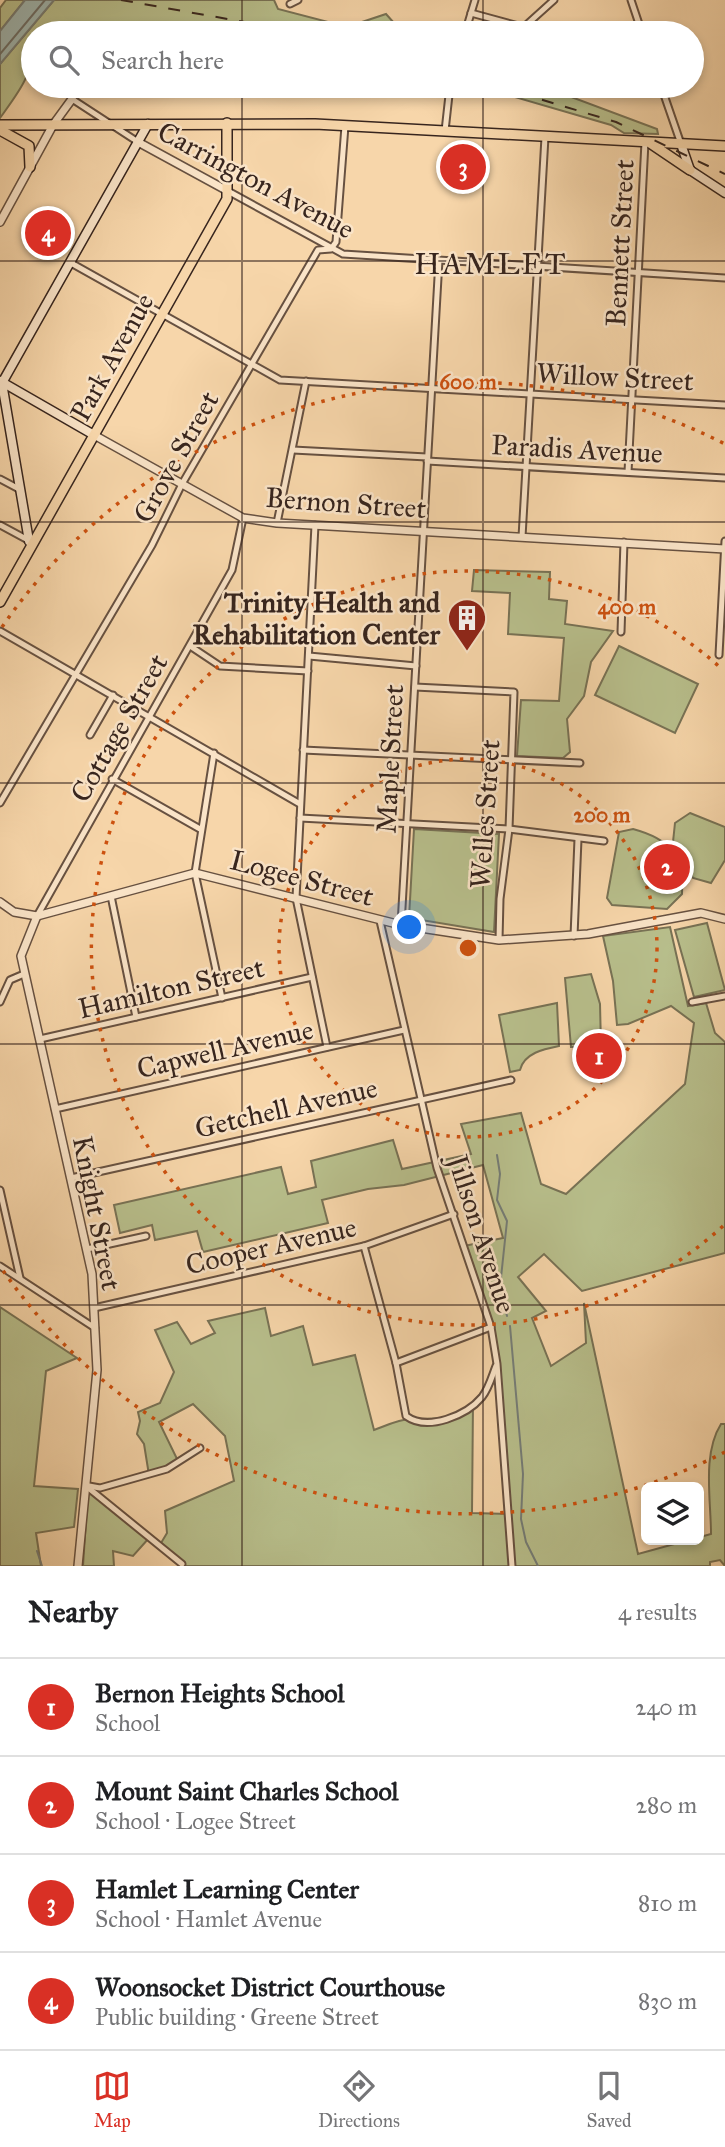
<!DOCTYPE html>
<meta charset="utf-8">
<style>
body{margin:0;font-family:"IM FELL Great Primer",serif;background:#f6f6f6;color:#202124}
.controls{position:absolute;right:21px;bottom:21px;display:grid;overflow:hidden;border-radius:10px;box-shadow:0 4px 10px #0003}
.controls button{width:63px;height:63px;display:grid;place-items:center;padding:0;border:0;border-bottom:2px solid #e0e0e0;background:#fff;color:#202124;font:35px sans-serif}
.you{position:absolute;left:410px;top:928px;width:24px;height:24px;margin:-18px;border:5px solid #fff;border-radius:50%;background:#1a73e8;box-shadow:0 0 0 10px #1a73e833}
.badge{display:grid;place-items:center;width:46px;height:46px;border-radius:50%;background:#d93025;color:#fff;font-size:23px;font-weight:700}
.pin{position:absolute;translate:-50% -50%;border:4px solid #fff;box-shadow:0 2px 7px #0006}
.list{margin:0;padding:0;list-style:none}
h2{display:flex;justify-content:space-between;align-items:center;height:91px;margin:0;padding:0 28px;font-size:30px}
h2 small{font-size:23px;font-weight:400;color:#757577}
.list li{display:grid;grid-template-columns:46px 1fr auto;gap:21px;align-items:center;box-sizing:border-box;height:98px;padding:0 28px;border-top:2px solid #e0e0e0}
.list b{display:block;font-size:26px;white-space:nowrap}
.list p{margin:0;font-size:23px;white-space:nowrap;color:#757577}
.list em{font-size:23px;font-style:normal;color:#757577}
.icon{flex:none;width:38px;height:38px;fill:none;stroke:currentColor;stroke-width:2;stroke-linecap:round;stroke-linejoin:round}
.map{position:relative;flex:none;width:725px;height:1566px;overflow:hidden}
.search{position:absolute;background:#fff;box-shadow:0 4px 10px #0003;left:21px;right:21px;top:21px;height:77px;display:flex;align-items:center;gap:18px;box-sizing:border-box;padding:0 24px;border-radius:38px;color:#757577;font-size:26px}
.sheet{height:483px;background:#fff}
nav{display:flex;justify-content:space-around;align-items:center;box-sizing:border-box;height:98px;border-top:2px solid #e0e0e0;background:#fff;font-size:19px;color:#757577}
nav a{display:grid;justify-items:center;gap:4px}
nav .on{color:#d93025}
.map>svg:first-child{display:block}
.green{fill:#b8bf8c;stroke:#787255;stroke-width:2}
.water{fill:#9fb7b2;stroke:#757d77;stroke-width:2}
.lines{fill:none;stroke-linecap:round;stroke-linejoin:round}
.shore{stroke:#6b6e68;stroke-width:2}
.stream{stroke:#757d77;stroke-width:2}
.minor-casing{stroke:#675141;stroke-width:9}
.tertiary-casing{stroke:#675141;stroke-width:10}
.secondary-casing{stroke:#37251e;stroke-width:11}
.primary-casing{stroke:#37251e;stroke-width:12}
.minor{stroke:#fae4c8;stroke-width:5}
.tertiary{stroke:#fae4c8;stroke-width:7}
.secondary{stroke:#fae4c8;stroke-width:8}
.primary{stroke:#f7d6aa;stroke-width:9}
.rail{stroke:#37251e;stroke-width:2;stroke-dasharray:12 12;stroke-linecap:butt}
.grid{fill:none;stroke:#37251e;stroke-width:2;stroke-opacity:0.55}
.ring{fill:none;stroke:#cd510f;stroke-width:3.5;stroke-dasharray:3.5 7}
.labels{text-anchor:middle;dominant-baseline:central;stroke-width:5;stroke-linejoin:round;paint-order:stroke}
.street-label{font-size:28px;fill:#37251e;stroke:#fae4c8}
.poi-label{font-size:28px;font-weight:bold;fill:#37251e;stroke:#fae4c8;text-anchor:end}
.neighbourhood-label{font-size:30px;letter-spacing:2px;fill:#37251e;stroke:#fae4c8}
.centre{fill:#cd510f;stroke:#fae4c8;stroke-width:3.5}
.ring-label{font-size:21px;text-anchor:middle;font-weight:bold;fill:#cd510f;stroke:#fae4c8;stroke-width:5;stroke-linejoin:round;paint-order:stroke}
</style>
<div class="map">
<svg width="725" height="1566" viewBox="0 0 725 1566">
<rect width="100%" height="100%" fill="#f7d6aa"/>
<filter id="stains"><feTurbulence type="fractalNoise" baseFrequency=".00286" numOctaves="4"/><feColorMatrix values="0 0 0 0 .2 0 0 0 0 .09 0 0 0 0 .02 0 0 0 .5 -.17"/></filter>
<radialGradient id="worn" r=".72"><stop offset=".6" stop-color="#630" stop-opacity="0"/><stop offset="1" stop-color="#630" stop-opacity=".3"/></radialGradient>
<g class="green">
<polygon points="6,0 25,0 0,31 0,8"/>
<path d="M54,0H274L278,9L347,27L386,14L403,33H33C33,75 24,85 0,118V64Z"/>
<polygon points="477,86 542,86 657,129 658,134 624,133 611,125"/>
<polygon points="474,570 550,572 549,599 567,601 565,624 613,631 591,662 584,696 567,719 570,752 563,758 517,756 521,700 559,701 564,638 508,634 510,593 472,591"/>
<polygon points="619,646 698,684 675,733 595,695"/>
<polygon points="690,813 725,827 725,860 711,883 693,878 673,842 675,823"/>
<polygon points="414,829 499,834 494,932 409,918"/>
<path d="M633,829C670,839 684,855 682,894L667,909L612,905L607,898L619,832Z"/>
<polygon points="707,923 725,990 694,997 675,930"/>
<path d="M670,927L688,1006L706,1003L715,1033L725,1042V1253L582,1291L544,1254L518,1277L546,1311L532,1318L551,1366L586,1343L584,1303L638,1554L711,1534C711,1500 702,1454 721,1424H725V1566L720,1560L710,1562V1566H183L161,1543L167,1533L165,1511L234,1481L225,1436L193,1404L159,1422L179,1463L149,1475L144,1444L137,1434L140,1421L138,1412L160,1403L174,1372L155,1330L177,1322L191,1344L215,1333L208,1321L265,1308L271,1336L303,1326L313,1365L355,1355L374,1430C385,1426 399,1419 411,1419C440,1418 448,1422 473,1403L472,1513L510,1514L496,1347L464,1246L503,1238L483,1165L404,1185L368,1189L322,1200L328,1223L203,1252L197,1231L155,1240L152,1225L120,1233L114,1205L281,1167L288,1194L316,1187L311,1161L393,1140L402,1169L471,1154L461,1124L521,1113L541,1184L566,1194L685,1084L694,1023L671,1006L628,1024L617,1025L613,981L603,936Z"/>
<polygon points="591,974 600,1004 601,1046 571,1047 565,978"/>
<path d="M557,1003L559,1046C544,1049 524,1053 520,1070L510,1072L499,1015Z"/>
<polygon points="0,1307 77,1358 46,1371 34,1486 78,1489 74,1527 36,1533 41,1566 0,1566"/>
<polygon points="88,1489 149,1538 133,1556 113,1551 114,1566 83,1566"/>
</g>
<polygon class="water" points="25,0 54,0 0,64 0,31"/>
<g class="lines">
<polyline class="shore" points="0,54 45,0"/>
<g class="stream">
<polyline points="497,1155 500,1174 497,1200 507,1221 500,1287 507,1316"/>
<polyline points="510,1326 523,1474 521,1519 526,1542 538,1566"/>
<polyline points="37,1551 42,1566"/>
</g>
<g class="minor-casing">
<g id="minor">
<polyline points="631,0 642,33"/>
<polyline points="290,4 298,0"/>
<polyline points="471,13 544,33"/>
<polyline points="524,27 554,0"/>
<polyline points="465,33 475,0"/>
<polyline points="661,86 681,144"/>
<polyline points="72,99 138,142"/>
<polyline points="445,131 450,86"/>
<polyline points="226,190 343,254 725,278"/>
<polyline points="71,263 280,380 725,405"/>
<polyline points="293,450 427,457"/>
<polyline points="427,461 725,478"/>
<polyline points="628,472 645,142"/>
<polyline points="0,479 19,489"/>
<polyline points="277,523 306,381"/>
<polyline points="0,525 28,540"/>
<polyline points="315,525 296,898 327,1047"/>
<polyline points="522,537 545,137"/>
<polyline points="0,631 300,804"/>
<polyline points="621,632 624,542"/>
<polyline points="190,646 220,666 308,671"/>
<polyline points="719,655 725,541"/>
<polyline points="309,656 416,666"/>
<polyline points="415,687 514,692 509,829 500,899 499,940"/>
<polyline points="90,735 113,695"/>
<polyline points="303,750 580,763"/>
<polyline points="214,753 195,873 222,998"/>
<polyline points="112,779 200,829"/>
<polyline points="0,803 152,545 182,484 318,250 331,249 336,242 345,126"/>
<polyline points="300,818 509,829 604,841"/>
<polyline points="111,896 136,1017"/>
<polyline points="37,916 232,570 243,518"/>
<polyline points="380,921 437,1168 491,1327 497,1364 512,1566"/>
<polyline points="401,925 439,260"/>
<polyline points="574,936 578,839"/>
<polyline points="0,1002 10,980 24,974"/>
<polyline points="692,1002 725,996"/>
<polyline points="40,1039 312,977"/>
<polyline points="55,1109 404,1030"/>
<polyline points="71,1178 511,1080"/>
<polyline points="0,1190 20,1278"/>
<path d="M364,1246L396,1363L406,1416C428,1432 467,1415 482,1397C489,1388 492,1376 496,1366"/>
<polyline points="87,1249 146,1236"/>
<polyline points="0,1266 95,1328"/>
<polyline points="94,1308 364,1246 454,1214"/>
<polyline points="396,1363 491,1327"/>
<polyline points="86,1486 182,1564"/>
<polyline points="89,1486 100,1488 167,1469 200,1448"/>
</g>
</g>
<g class="tertiary-casing">
<g id="tertiary">
<polyline points="138,142 226,190"/>
<polyline points="0,222 53,125 72,99"/>
<polyline points="94,435 243,518 277,523 725,549"/>
<polyline points="0,902 14,912 37,916 195,873 401,925 499,940 588,934 701,913 725,919"/>
<polyline points="37,916 21,956 92,1274 97,1370 78,1566"/>
</g>
</g>
<g class="secondary-casing">
<g id="secondary">
<polyline points="681,144 690,170 725,193"/>
<polyline points="0,381 94,435"/>
<polyline points="29,541 2,383 148,124"/>
</g>
</g>
<g class="primary-casing">
<g id="primary">
<polyline points="0,125 315,124 725,146"/>
<polyline points="0,130 29,146 30,167"/>
<polyline points="650,143 690,170"/>
<polyline points="0,602 227,199 227,123"/>
</g>
</g>
<use href="#minor" class="minor"/>
<use href="#tertiary" class="tertiary"/>
<use href="#secondary" class="secondary"/>
<use href="#primary" class="primary"/>
<g class="rail">
<polyline points="121,0 306,33"/>
<polyline points="496,86 616,122 725,174"/>
</g>
</g>
<path class="grid" d="M242,0V33M483,0V33M242,86V1566M483,86V1566M0,261H725M0,522H725M0,783H725M0,1044H725M0,1305H725"/>
<g class="ring">
<circle cx="468" cy="948" r="189"/>
<path d="M723 1226A377 377 0 1 1 723 670"/>
<path d="M725 1452A566 566 0 0 1 2 1269M2 627A566 566 0 0 1 725 444"/>
</g>
<defs>
<g id="building-pin" transform="scale(2.0125)"><path d="M0 17L-7.5 6A9.5 9.5 0 1 1 7.5 6Z" fill="#8f2418" stroke="#fae4c8"/><path d="M-4-6H4V6H1V3H-1V6H-4ZM-2.5-4.3h1.7v1.8h-1.7ZM.8-4.3h1.7v1.8H.8ZM-2.5-1h1.7V.8h-1.7ZM.8-1h1.7V.8H.8Z" fill="#fff"/></g>
</defs>
<g fill-rule="evenodd">
<use href="#building-pin" x="467" y="618"/>
</g>
<g class="labels">
<g class="street-label">
<text transform="translate(256 180) rotate(28)">Carrington Avenue</text>
<text transform="translate(620 243) rotate(-87)">Bennett Street</text>
<text transform="translate(112 357) rotate(-61)">Park Avenue</text>
<text transform="translate(615 377) rotate(3)">Willow Street</text>
<text transform="translate(577 449) rotate(3)">Paradis Avenue</text>
<text transform="translate(176 457) rotate(-61)">Grove Street</text>
<text transform="translate(346 503) rotate(4)">Bernon Street</text>
<text transform="translate(119 728) rotate(-60)">Cottage Street</text>
<text transform="translate(390 759) rotate(-87)">Maple Street</text>
<text transform="translate(485 814) rotate(-86)">Welles Street</text>
<text transform="translate(302 878) rotate(15)">Logee Street</text>
<text transform="translate(171 988) rotate(-13)">Hamilton Street</text>
<text transform="translate(225 1049) rotate(-13)">Capwell Avenue</text>
<text transform="translate(286 1108) rotate(-13)">Getchell Avenue</text>
<text transform="translate(97 1213) rotate(79)">Knight Street</text>
<text transform="translate(482 1234) rotate(72)">Jillson Avenue</text>
<text transform="translate(271 1246) rotate(-13)">Cooper Avenue</text>
</g>
<g class="poi-label">
<text x="440" y="602">Trinity Health and<tspan x="440" dy="32">Rehabilitation Center</tspan></text>
</g>
<g class="neighbourhood-label">
<text x="491" y="264">HAMLET</text>
</g>
</g>
<circle cx="468" cy="948" r="10" class="centre"/>
<g class="ring-label">
<text x="468" y="389">600 m</text>
<text x="627" y="614">400 m</text>
<text x="602" y="822">200 m</text>
</g>
<rect width="100%" height="100%" filter="url(#stains)"/>
<rect width="100%" height="100%" fill="url(#worn)"/>
</svg>
<div class="controls">
<button><svg class="icon" aria-label="layers" viewBox="0 0 24 24"><path d="M12 4l9 5-9 5-9-5zM3 14l9 5 9-5"/></svg></button>
</div>
<div class="you"></div>
<div class="pin badge" style="left:599px;top:1056px">1</div>
<div class="pin badge" style="left:667px;top:867px">2</div>
<div class="pin badge" style="left:463px;top:167px">3</div>
<div class="pin badge" style="left:48px;top:233px">4</div>
<div class="search"><svg class="icon" aria-label="search" viewBox="0 0 24 24"><circle cx="10" cy="10" r="6"/><path d="M15 15l6 6"/></svg>Search here</div>
</div>
<section class="sheet">
<h2>Nearby<small>4 results</small></h2>
<ul class="list">
<li><span class="badge">1</span><div><b>Bernon Heights School</b><p>School</p></div><em>240 m</em></li>
<li><span class="badge">2</span><div><b>Mount Saint Charles School</b><p>School · Logee Street</p></div><em>280 m</em></li>
<li><span class="badge">3</span><div><b>Hamlet Learning Center</b><p>School · Hamlet Avenue</p></div><em>810 m</em></li>
<li><span class="badge">4</span><div><b>Woonsocket District Courthouse</b><p>Public building · Greene Street</p></div><em>830 m</em></li>
</ul>
</section>
<nav>
<a class="on"><svg class="icon" aria-label="map" viewBox="0 0 24 24"><path d="M3 6l6-2 6 2 6-2v14l-6 2-6-2-6 2zM9 4v14M15 6v14"/></svg>Map</a>
<a><svg class="icon" aria-label="directions" viewBox="0 0 24 24"><path d="M12 3l9 9-9 9-9-9zM9 14v-3h6M13 9l2 2-2 2"/></svg>Directions</a>
<a><svg class="icon" aria-label="saved" viewBox="0 0 24 24"><path d="M7 4h10v16l-5-4-5 4z"/></svg>Saved</a>
</nav>
